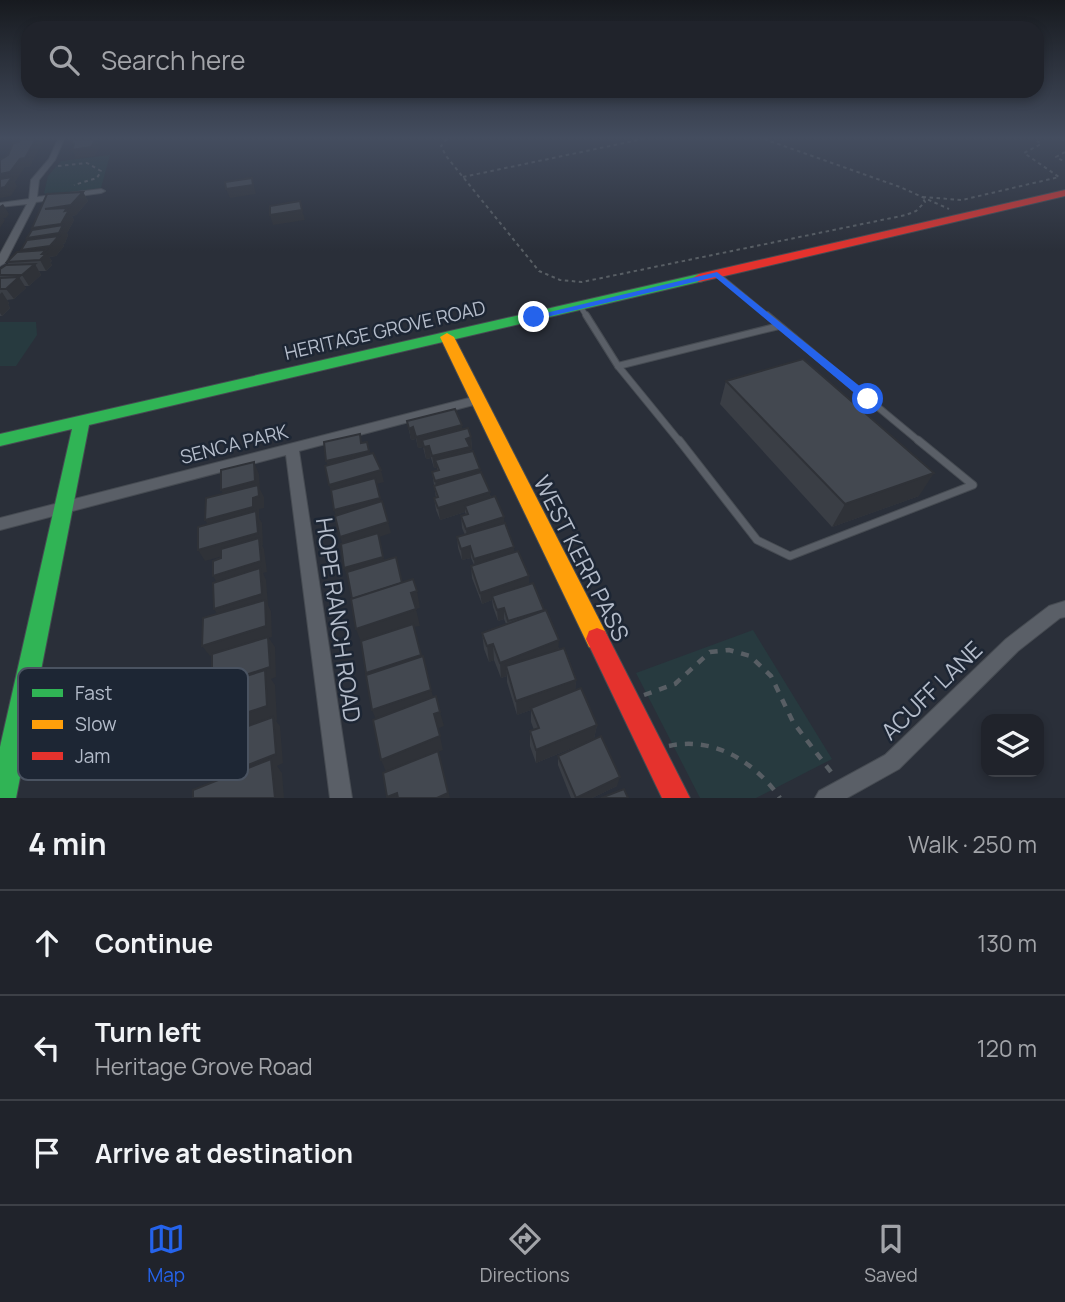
<!DOCTYPE html>
<meta charset="utf-8">
<style>
body{margin:0;font-family:Manrope,sans-serif;background:#282b33;color:#f1f3f6}
.controls{position:absolute;right:21px;bottom:21px;display:grid;overflow:hidden;border-radius:14px;box-shadow:0 4px 10px #0003}
.controls button{width:63px;height:63px;display:grid;place-items:center;padding:0;border:0;border-bottom:2px solid #3d4047;background:#20232b;color:#f1f3f6;font:35px sans-serif}
.stop{position:absolute;width:21px;height:21px;margin:-16px;border:5px solid #2563eb;border-radius:50%;background:#fff}
.stop.end{background:#2563eb;border-color:#fff;box-shadow:0 2px 7px #0008}
.list{margin:0;padding:0;list-style:none}
h2{display:flex;justify-content:space-between;align-items:center;height:91px;margin:0;padding:0 28px;font-size:30px}
h2 small{font-size:23px;font-weight:400;color:#a2a4a9}
.list li{display:grid;grid-template-columns:46px 1fr auto;gap:21px;align-items:center;box-sizing:border-box;height:105px;padding:0 28px;border-top:2px solid #3d4047}
.list b{display:block;font-size:26px;white-space:nowrap}
.list p{margin:0;font-size:23px;white-space:nowrap;color:#a2a4a9}
.list em{font-size:23px;font-style:normal;color:#a2a4a9}
.icon{flex:none;width:38px;height:38px;fill:none;stroke:currentColor;stroke-width:2;stroke-linecap:round;stroke-linejoin:round}
.map{position:relative;flex:none;width:1065px;height:798px;overflow:hidden}
.search{position:absolute;background:#20232b;box-shadow:0 4px 10px #0003;left:21px;right:21px;top:21px;height:77px;display:flex;align-items:center;gap:18px;box-sizing:border-box;padding:0 24px;border-radius:21px;color:#a2a4a9;font-size:26px}
.sheet{height:406px;background:#20232b}
nav{display:flex;justify-content:space-around;align-items:center;box-sizing:border-box;height:98px;border-top:2px solid #3d4047;background:#20232b;font-size:19px;color:#a2a4a9}
nav a{display:grid;justify-items:center;gap:4px}
nav .on{color:#2563eb}
.map>svg:first-child{display:block}
.green{fill:#273a3f}
.lines{fill:none;stroke-linecap:round;stroke-linejoin:round}
.lane-far2-casing{stroke:#464b52;stroke-width:6}
.lane-far1-casing{stroke:#464b52;stroke-width:8}
.lane-casing{stroke:#464b52;stroke-width:9}
.street-casing{stroke:#464b52;stroke-width:2}
.fast-casing{stroke:#464b52;stroke-width:2}
.slow-casing{stroke:#464b52;stroke-width:2}
.jam-casing{stroke:#464b52;stroke-width:2}
.path-far1{stroke:#585e64;stroke-width:2;stroke-dasharray:3.5 3.5;stroke-linecap:butt}
.path{stroke:#585e64;stroke-width:4.5;stroke-dasharray:8 8;stroke-linecap:butt}
.lane-far2{stroke:#5a5f67;stroke-width:4.5}
.lane-far1{stroke:#5a5f67;stroke-width:6}
.lane{stroke:#5a5f67;stroke-width:7}
.street{fill:#5a5f67;fill-rule:evenodd}
.fast{fill:#30b455;fill-rule:evenodd}
.slow{fill:#ff9f0a;fill-rule:evenodd}
.jam{fill:#e5322d;fill-rule:evenodd}
.wall{fill:#3a3e45}
.shaded-wall{fill:#2f3238}
.building{fill:#434850;stroke:#2f3238;stroke-width:2}
.route{fill:#2563eb}
.labels{text-anchor:middle;dominant-baseline:central;stroke-width:5;stroke-linejoin:round;paint-order:stroke}
.street-label{font-size:19px;fill:#b4bcca;stroke:#1d2634}
.near-street-label{font-size:23px;fill:#b4bcca;stroke:#1d2634}
.key{fill:#1d2634;stroke:#4a5361;stroke-width:2}
.key-label{font-size:19px;fill:#b4bcca}
</style>
<div class="map">
<svg width="1065" height="798" viewBox="0 0 1065 798">
<rect width="100%" height="100%" fill="#2a2f39"/>
<g class="green">
<polygon points="110,155 101,188 48,195 44,193 48,176 61,161"/>
<polygon points="0,322 36,322 37,335 16,366 0,366"/>
<polygon points="753,630 832,759 756,798 700,798 636,673"/>
</g>
<g class="lines">
<g class="lane-far2-casing">
<g id="lane-far2">
<polyline points="717,274 769,317"/>
<polyline points="580,306 587,317"/>
</g>
</g>
<g class="lane-far1-casing">
<g id="lane-far1">
<polyline points="586,315 618,366 680,442"/>
<polyline points="767,315 920,442"/>
<polyline points="618,366 779,326"/>
</g>
</g>
<g class="lane-casing">
<polyline id="lane" points="679,440 757,540 790,556 973,485 918,440"/>
</g>
<g class="street-casing">
<g id="street">
<polygon points="58,139 64,139 55,160 39,180 37,197 101,189 105,191 101,193 36,202 5,263 0,266 0,254 27,204 0,207 0,203 29,199 31,180 49,159"/>
<polygon points="477,396 481,397 483,400 481,403 299,451 352,798 330,798 286,455 0,530 0,518"/>
<polygon points="1065,601 1065,617 1060,618 1018,651 899,769 847,798 815,798 819,791 885,755 1006,639 1049,606"/>
</g>
</g>
<g class="fast-casing">
<polygon id="fast" points="699,274 705,278 703,281 89,425 16,798 0,798 0,747 72,429 0,446 0,434"/>
</g>
<g class="slow-casing">
<polygon id="slow" points="447,333 454,337 605,631 608,639 605,647 597,650 589,647 440,337"/>
</g>
<g class="jam-casing">
<g id="jam">
<polygon points="1065,190 1065,196 699,282 693,278 699,274"/>
<polygon points="597,628 605,631 690,798 662,798 586,639 589,631"/>
</g>
</g>
<g class="path-far1">
<polyline points="447,139 441,146 446,156 539,271 560,280 582,282 906,215 916,211 925,202 922,197 962,200 1059,177 1024,153 1041,144 1035,139"/>
<polyline points="764,139 900,187 949,209"/>
<polyline points="1061,139 1065,141"/>
<polyline points="1065,152 1056,157 1065,162"/>
<polyline points="58,166 87,163 101,171 97,178 74,185"/>
<polyline points="463,177 643,139"/>
</g>
<g class="path">
<polyline points="644,695 675,684 710,652 729,650 750,656 771,676 793,722 834,776"/>
<path d="M669,746C714,736 755,762 780,798"/>
</g>
<use href="#lane-far2" class="lane-far2"/>
<use href="#lane-far1" class="lane-far1"/>
<use href="#lane" class="lane"/>
<use href="#street" class="street"/>
<use href="#fast" class="fast"/>
<use href="#slow" class="slow"/>
<use href="#jam" class="jam"/>
</g>
<g class="wall">
<polygon points="83,192 88,201 76,215 72,216 74,220 67,233 68,235 65,243 63,244 64,246 56,256 49,257 52,261 50,262 52,265 46,271 39,271 41,275 29,286 24,286 26,288 14,299 7,300 9,303 8,304 10,308 2,316 0,316 0,269 9,265 7,262 23,252 21,250 29,240 33,230"/>
<polygon points="726,381 919,496 832,527 720,404"/>
<polygon points="407,421 462,425 462,430 471,437 472,449 470,450 470,451 491,497 504,517 504,524 514,552 529,576 529,584 559,649 576,680 575,691 597,725 594,739 536,763 530,746 530,731 534,730 531,722 531,710 517,715 507,682 507,676 501,678 494,660 489,662 484,649 482,633 506,624 504,619 498,621 493,607 492,600 482,604 472,578 471,566 474,565 471,558 462,560 458,548 457,537 465,535 462,528 461,516 466,515 465,512 440,520 436,510 434,498 436,498 432,472 437,471 437,467 434,468 431,458 426,459 423,447 418,448 416,439 411,440"/>
<polygon points="558,756 617,786 592,798 571,798 558,765"/>
</g>
<g class="shaded-wall">
<polygon points="36,139 45,139 30,167 25,167 15,182 17,186 11,196 0,198 0,174 20,159"/>
<polygon points="92,139 101,139 98,141 100,147 95,156 76,159 72,150"/>
<polygon points="252,178 256,194 230,198 226,189"/>
<polygon points="83,192 88,201 76,215 72,216 74,220 67,233 68,235 65,243 63,244 64,246 56,256 49,257 52,261 50,262 52,265 46,271 40,260 28,260 21,250 34,248 27,238 37,236 32,228 45,209"/>
<polygon points="3,204 9,214 6,218 3,218 5,220 0,228 0,206"/>
<polygon points="302,210 305,220 273,225 270,215"/>
<polygon points="35,264 41,275 29,286 22,275"/>
<polygon points="19,277 26,288 14,299 6,289"/>
<polygon points="2,292 9,303 8,304 10,308 2,316 0,313 0,294"/>
<polygon points="462,425 463,437 422,440 423,447 418,448 416,437"/>
<polygon points="413,427 416,439 411,440 409,429"/>
<polygon points="471,437 472,449 470,450 471,458 435,460 437,467 434,468 432,456 466,439"/>
<polygon points="367,442 372,463 330,472 326,461 364,452"/>
<polygon points="429,446 431,458 426,459 424,447"/>
<polygon points="254,462 259,474 260,489 264,497 264,508 259,509 259,518 262,523 263,545 262,545 264,549 267,572 263,573 266,580 268,605 271,611 272,637 269,638 275,647 276,677 271,679 275,685 277,720 276,721 280,726 283,763 277,766 282,773 284,798 275,798 228,785 220,776 273,722 222,739 209,725 232,692 224,682 268,638 210,656 202,646 221,620 214,609 220,588 213,576 260,546 205,561 198,550 212,531 205,520 227,502 221,490"/>
<polygon points="480,469 481,481 437,492 435,481"/>
<polygon points="381,470 384,482 377,484 383,510 338,522 334,510 333,497 329,485"/>
<polygon points="934,473 919,496 832,527 845,504"/>
<polygon points="490,492 491,504 465,506 465,512 440,520 438,508"/>
<polygon points="504,517 505,528 467,540 466,529"/>
<polygon points="388,522 391,533 379,537 386,568 348,579 344,568 344,548 340,537"/>
<polygon points="470,546 471,558 462,560 461,549"/>
<polygon points="514,547 515,558 475,570 474,559"/>
<polygon points="529,576 529,587 492,596 492,600 482,604 480,593"/>
<polygon points="417,591 420,608 416,609 420,626 414,627 423,665 371,684 366,673 362,645 356,629 411,593"/>
<polygon points="504,608 504,619 498,621 497,610"/>
<polygon points="559,640 558,656 506,666 507,676 501,678 500,663"/>
<polygon points="493,644 494,660 489,662 487,646"/>
<polygon points="423,656 435,705 378,725 372,710"/>
<polygon points="224,669 232,679 220,683 212,673"/>
<polygon points="576,680 575,695 531,708 531,710 517,715 516,701"/>
<polygon points="210,703 211,721 198,707"/>
<polygon points="440,712 444,726 437,729 434,714"/>
<polygon points="597,725 594,739 536,763 536,750"/>
<polygon points="440,736 443,750 438,752 450,798 437,798 387,774 381,760"/>
<polygon points="620,777 617,786 592,798 576,798"/>
<polygon points="397,793 400,798 388,798 387,797"/>
</g>
<g class="building">
<polygon points="21,139 36,139 25,158 20,159 10,172 0,174 0,160 8,155 13,143 19,142"/>
<polygon points="73,139 96,139 91,147 72,150 74,144 71,142"/>
<polygon points="12,177 5,187 0,188 0,179"/>
<polygon points="252,178 253,185 226,189 225,182"/>
<polygon points="83,192 71,205 45,209 67,208 65,211 69,210 61,224 32,228 47,194"/>
<polygon points="300,201 302,210 270,215 270,206"/>
<polygon points="63,225 59,233 27,238 32,230"/>
<polygon points="59,236 50,246 21,250 27,240"/>
<polygon points="46,250 42,254 46,254 40,260 7,262 17,252"/>
<polygon points="35,264 22,275 0,275 0,269 6,265"/>
<polygon points="19,277 6,289 0,289 0,278"/>
<polygon points="803,359 934,473 845,504 726,381"/>
<polygon points="455,409 462,425 416,437 413,427 409,429 407,421"/>
<polygon points="468,428 471,437 466,439 470,447 432,456 429,446 424,447 422,440"/>
<polygon points="360,434 361,443 367,442 369,451 326,461 324,442"/>
<polygon points="473,451 480,469 435,481 432,472 439,470 435,460"/>
<polygon points="373,453 381,470 329,485 325,466"/>
<polygon points="254,462 255,481 221,490 221,470"/>
<polygon points="481,472 490,492 438,508 434,498 438,497 434,486"/>
<polygon points="375,478 380,498 334,510 331,490"/>
<polygon points="258,485 259,496 253,498 253,507 205,520 206,498"/>
<polygon points="495,496 504,517 466,529 461,516 468,514 465,506"/>
<polygon points="382,501 388,522 340,537 335,516"/>
<polygon points="256,511 258,533 198,550 198,527"/>
<polygon points="505,523 514,547 474,559 470,546 461,549 457,537"/>
<polygon points="378,533 383,557 344,568 341,544"/>
<polygon points="259,538 261,561 213,576 213,561 221,558 221,549"/>
<polygon points="518,551 529,576 480,593 471,566"/>
<polygon points="396,557 402,583 352,599 347,572"/>
<polygon points="260,568 262,594 214,609 213,583"/>
<polygon points="413,579 417,591 411,593 416,609 356,629 351,599"/>
<polygon points="533,583 544,610 508,621 504,608 497,610 492,596"/>
<polygon points="265,600 266,626 202,646 203,618"/>
<polygon points="546,610 559,640 500,663 493,644 487,646 482,633"/>
<polygon points="413,624 421,655 366,673 361,641"/>
<polygon points="268,637 270,667 224,682 224,669 212,673 212,654"/>
<polygon points="564,648 576,680 516,701 506,666"/>
<polygon points="423,656 431,690 372,710 366,675"/>
<polygon points="265,670 267,706 209,725 210,703 198,707 199,691"/>
<polygon points="581,688 597,725 536,750 530,731 539,728 531,708"/>
<polygon points="436,696 440,712 434,714 440,736 381,760 373,720"/>
<polygon points="273,717 276,754 220,776 219,754 227,751 226,734"/>
<polygon points="601,736 620,777 576,798 558,756"/>
<polygon points="438,751 448,793 437,798 398,798 397,793 387,797 383,773"/>
<polygon points="271,759 275,798 193,798 193,790"/>
<polygon points="624,789 628,798 601,798"/>
</g>
<linearGradient id="sky" x2="0" y2="1"><stop stop-color="#171a1f"/><stop offset="0.55" stop-color="#444d5f"/><stop offset="1" stop-color="#444d5f" stop-opacity="0"/></linearGradient>
<rect width="1065" height="251" fill="url(#sky)"/>
<polygon class="route" points="717,272 872,396 872,401 864,401 715,277 534,320 529,317"/>
<g class="labels">
<g class="street-label">
<text transform="translate(385 330) rotate(-13)">HERITAGE GROVE ROAD</text>
<text transform="translate(234 444) rotate(-14)">SENCA PARK</text>
</g>
<g class="near-street-label">
<text transform="translate(582 558) rotate(63)">WEST KERR PASS</text>
<text transform="translate(339 620) rotate(82)">HOPE RANCH ROAD</text>
<text transform="translate(931 690) rotate(-44)">ACUFF LANE</text>
</g>
</g>
<rect x="18" y="668" width="230" height="112" rx="10" class="key"/>
<rect x="32" y="689" width="31" height="8" fill="#30b455"/>
<rect x="32" y="720" width="31" height="9" fill="#ff9f0a"/>
<rect x="32" y="752" width="31" height="8" fill="#e5322d"/>
<g class="key-label">
<text x="75" y="700">Fast</text>
<text x="75" y="731">Slow</text>
<text x="75" y="763">Jam</text>
</g>
</svg>
<div class="controls">
<button><svg class="icon" aria-label="layers" viewBox="0 0 24 24"><path d="M12 4l9 5-9 5-9-5zM3 14l9 5 9-5"/></svg></button>
</div>
<div class="stop" style="left:868px;top:399px"></div>
<div class="stop end" style="left:534px;top:317px"></div>
<div class="search"><svg class="icon" aria-label="search" viewBox="0 0 24 24"><circle cx="10" cy="10" r="6"/><path d="M15 15l6 6"/></svg>Search here</div>
</div>
<section class="sheet">
<h2>4 min<small>Walk · 250 m</small></h2>
<ul class="list">
<li><svg class="icon" aria-label="ahead" viewBox="0 0 24 24"><path d="M12 20V5M6 11l6-6 6 6"/></svg><div><b>Continue</b></div><em>130 m</em></li>
<li><svg class="icon" aria-label="left" viewBox="0 0 24 24"><path d="M17 20v-9H6M10 6l-5 5 5 5"/></svg><div><b>Turn left</b><p>Heritage Grove Road</p></div><em>120 m</em></li>
<li><svg class="icon" aria-label="arrive" viewBox="0 0 24 24"><path d="M6 21V4h12l-3 4 3 4H6"/></svg><div><b>Arrive at destination</b></div></li>
</ul>
</section>
<nav>
<a class="on"><svg class="icon" aria-label="map" viewBox="0 0 24 24"><path d="M3 6l6-2 6 2 6-2v14l-6 2-6-2-6 2zM9 4v14M15 6v14"/></svg>Map</a>
<a><svg class="icon" aria-label="directions" viewBox="0 0 24 24"><path d="M12 3l9 9-9 9-9-9zM9 14v-3h6M13 9l2 2-2 2"/></svg>Directions</a>
<a><svg class="icon" aria-label="saved" viewBox="0 0 24 24"><path d="M7 4h10v16l-5-4-5 4z"/></svg>Saved</a>
</nav>
